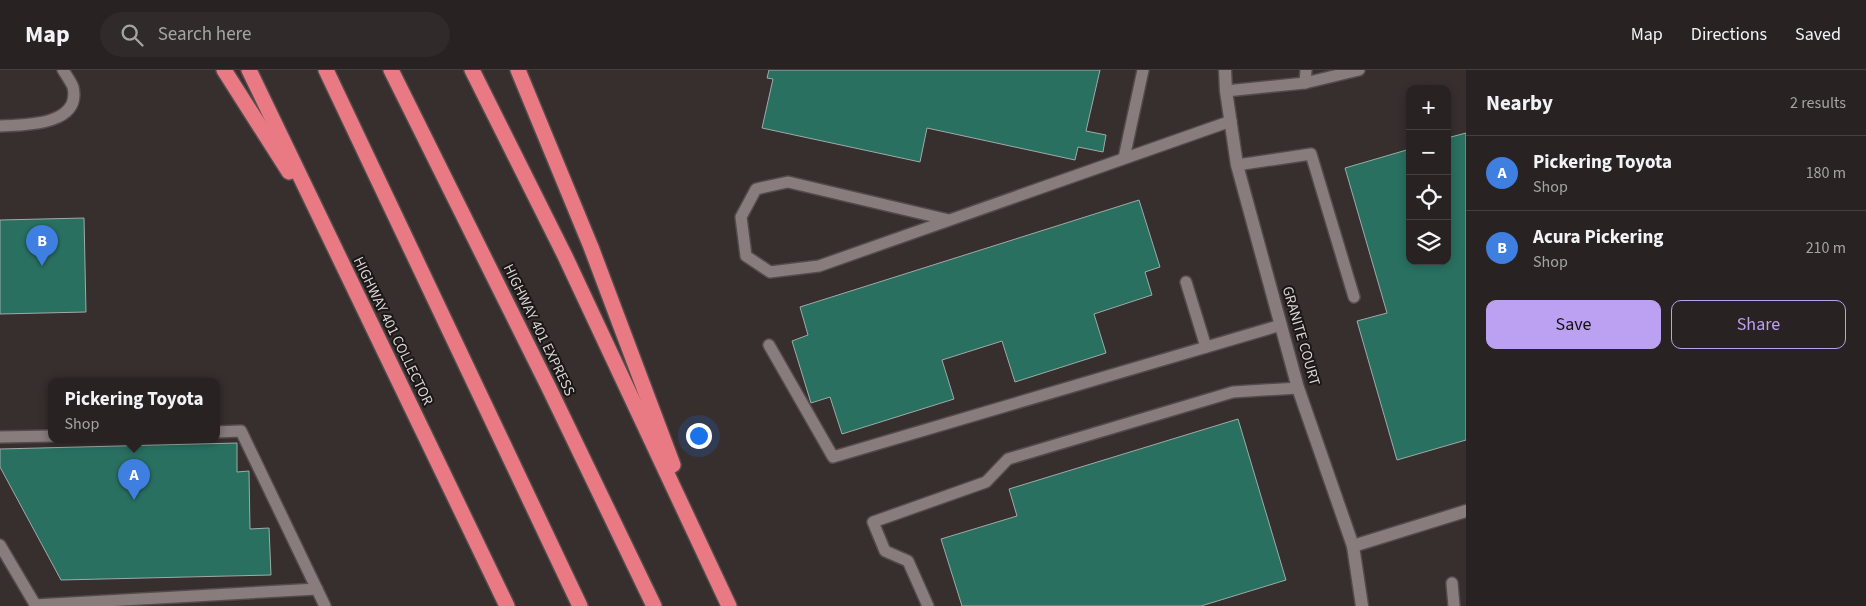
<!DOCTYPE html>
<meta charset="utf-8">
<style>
body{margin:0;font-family:"Source Sans 3",sans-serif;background:#312a2a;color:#f1f3f6}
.controls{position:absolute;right:15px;top:15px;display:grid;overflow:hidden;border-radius:10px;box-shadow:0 2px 8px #0003}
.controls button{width:45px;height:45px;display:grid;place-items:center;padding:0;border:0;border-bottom:1px solid #453f40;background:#292222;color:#f1f3f6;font:25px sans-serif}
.you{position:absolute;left:698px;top:365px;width:18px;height:18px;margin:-12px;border:4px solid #fff;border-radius:50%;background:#1a73e8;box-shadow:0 0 0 8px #1a73e833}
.badge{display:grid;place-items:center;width:32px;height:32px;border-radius:50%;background:#bca0f2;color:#fff;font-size:16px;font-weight:700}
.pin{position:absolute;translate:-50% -41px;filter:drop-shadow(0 1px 2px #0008)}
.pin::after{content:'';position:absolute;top:26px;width:18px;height:15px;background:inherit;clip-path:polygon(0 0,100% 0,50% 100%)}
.popup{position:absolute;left:48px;top:308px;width:172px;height:65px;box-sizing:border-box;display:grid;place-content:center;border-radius:10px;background:#292222;filter:drop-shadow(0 1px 4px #0005);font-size:16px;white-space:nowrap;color:#a5a4a5}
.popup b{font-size:19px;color:#f1f3f6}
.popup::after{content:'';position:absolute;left:50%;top:100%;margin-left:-10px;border:10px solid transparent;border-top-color:#292222}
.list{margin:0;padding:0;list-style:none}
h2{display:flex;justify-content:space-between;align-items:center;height:65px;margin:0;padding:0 20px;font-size:21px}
h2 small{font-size:16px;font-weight:400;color:#a5a4a5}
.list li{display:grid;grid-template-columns:32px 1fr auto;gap:15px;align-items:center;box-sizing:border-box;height:75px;padding:0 20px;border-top:1px solid #453f40}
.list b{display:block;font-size:19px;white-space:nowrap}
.list p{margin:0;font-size:16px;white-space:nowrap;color:#a5a4a5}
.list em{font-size:16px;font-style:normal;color:#a5a4a5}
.actions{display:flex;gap:10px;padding:15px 20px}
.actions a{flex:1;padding:11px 0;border:1px solid #bca0f2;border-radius:10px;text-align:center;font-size:18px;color:#bca0f2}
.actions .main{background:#bca0f2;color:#111}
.icon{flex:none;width:28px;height:28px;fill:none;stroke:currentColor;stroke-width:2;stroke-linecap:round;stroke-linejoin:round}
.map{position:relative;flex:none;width:1466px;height:536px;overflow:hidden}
header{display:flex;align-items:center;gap:30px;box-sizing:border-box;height:70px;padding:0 25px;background:#292222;border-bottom:1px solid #453f40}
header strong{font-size:24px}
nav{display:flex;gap:28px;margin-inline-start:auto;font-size:18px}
.search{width:350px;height:45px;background:#312a2a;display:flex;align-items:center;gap:12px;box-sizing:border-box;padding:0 18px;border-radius:28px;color:#a5a4a5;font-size:19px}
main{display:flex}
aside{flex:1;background:#292222}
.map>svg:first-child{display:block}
.building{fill:#297061;stroke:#9faba7}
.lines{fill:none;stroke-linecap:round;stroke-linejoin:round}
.lane-casing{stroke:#534b4b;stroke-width:14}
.street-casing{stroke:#534b4b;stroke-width:15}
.highway-casing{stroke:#534b4b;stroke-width:18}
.lane{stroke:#887c7d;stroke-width:11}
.street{stroke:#887c7d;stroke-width:12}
.highway{stroke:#e97a84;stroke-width:15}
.labels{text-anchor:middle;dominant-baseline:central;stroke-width:4;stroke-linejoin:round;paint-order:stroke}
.street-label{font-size:15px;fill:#dad4d4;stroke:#1c1717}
</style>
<header>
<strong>Map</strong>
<div class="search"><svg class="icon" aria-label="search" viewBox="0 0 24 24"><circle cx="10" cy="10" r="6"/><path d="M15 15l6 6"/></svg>Search here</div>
<nav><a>Map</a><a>Directions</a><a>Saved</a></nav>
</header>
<main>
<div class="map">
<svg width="1466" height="536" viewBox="0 0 1466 536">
<rect width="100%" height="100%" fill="#372e2e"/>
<g class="building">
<polygon points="769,0 1100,0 1086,61 1106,65 1103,82 1078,77 1075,90 927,58 920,92 762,58 773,9 767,8"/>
<polygon points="1466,63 1466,370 1397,390 1357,251 1387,243 1345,98 1410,79 1410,191 1447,191 1447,68"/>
<polygon points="1139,130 1160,197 1145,202 1152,225 1094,244 1106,283 1015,312 1002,271 942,290 954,329 842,364 830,327 811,333 792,271 808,265 800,237"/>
<polygon points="84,148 86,242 0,244 0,150"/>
<polygon points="1238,349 1286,510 1201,536 962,536 941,469 1017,446 1009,419"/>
<polygon points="237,373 237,402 249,401 250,459 269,458 271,505 61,510 0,397 0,379"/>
</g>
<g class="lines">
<g class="lane-casing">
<g id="lane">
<polyline points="1305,13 1306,0"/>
<polyline points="1226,21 1305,13 1359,0"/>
<path d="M0,56C22,55 82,56 73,17C71,12 66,5 63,0"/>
<polyline points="1124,88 1143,0"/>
<polyline points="1237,95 1311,84 1354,227"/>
<polyline points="949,150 788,112 756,119 741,147 746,186 770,202 819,196 1231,51"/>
<polyline points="1186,212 1206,277"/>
<polyline points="769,275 833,387 1281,255"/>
<polyline points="216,362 241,361 325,536"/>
<polyline points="0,367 52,366"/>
<polyline points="0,475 36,536"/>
<polyline points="1452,513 1454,536"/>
<polyline points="35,535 317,519"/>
<polyline points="928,536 908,491 885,481 873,452 986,412 1008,389 1233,322 1298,318"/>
</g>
</g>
<g class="street-casing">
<g id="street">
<polyline points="1225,0 1226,21 1237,95 1298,318 1353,476 1362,536"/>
<polyline points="1353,476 1466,441"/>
</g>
</g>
<g class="highway-casing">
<g id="highway">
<polyline points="224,0 289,102"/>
<polyline points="249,0 507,536"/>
<polyline points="326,0 580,536"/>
<polyline points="391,0 549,318 654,536"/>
<polyline points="472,0 565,186 729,536"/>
<polyline points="518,0 591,177 673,395"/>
</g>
</g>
<use href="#lane" class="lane"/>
<use href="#street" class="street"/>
<use href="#highway" class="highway"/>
</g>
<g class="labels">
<g class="street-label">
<text transform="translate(539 260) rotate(64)">HIGHWAY 401 EXPRESS</text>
<text transform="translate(393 261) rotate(64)">HIGHWAY 401 COLLECTOR</text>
<text transform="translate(1301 266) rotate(74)">GRANITE COURT</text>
</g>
</g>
</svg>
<div class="controls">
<button>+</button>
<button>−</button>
<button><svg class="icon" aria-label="locate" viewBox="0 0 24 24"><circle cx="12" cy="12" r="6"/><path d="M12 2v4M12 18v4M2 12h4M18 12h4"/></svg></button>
<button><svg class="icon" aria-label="layers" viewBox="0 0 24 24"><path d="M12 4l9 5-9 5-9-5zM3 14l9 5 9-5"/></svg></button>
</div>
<div class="you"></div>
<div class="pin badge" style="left:134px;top:430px;background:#3f7fe0">A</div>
<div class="popup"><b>Pickering Toyota</b>Shop</div>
<div class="pin badge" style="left:42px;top:196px;background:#3f7fe0">B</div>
</div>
<aside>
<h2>Nearby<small>2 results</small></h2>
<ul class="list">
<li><span class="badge" style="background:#3f7fe0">A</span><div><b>Pickering Toyota</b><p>Shop</p></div><em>180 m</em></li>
<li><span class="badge" style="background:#3f7fe0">B</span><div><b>Acura Pickering</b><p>Shop</p></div><em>210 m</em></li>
</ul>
<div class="actions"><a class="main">Save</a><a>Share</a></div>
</aside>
</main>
